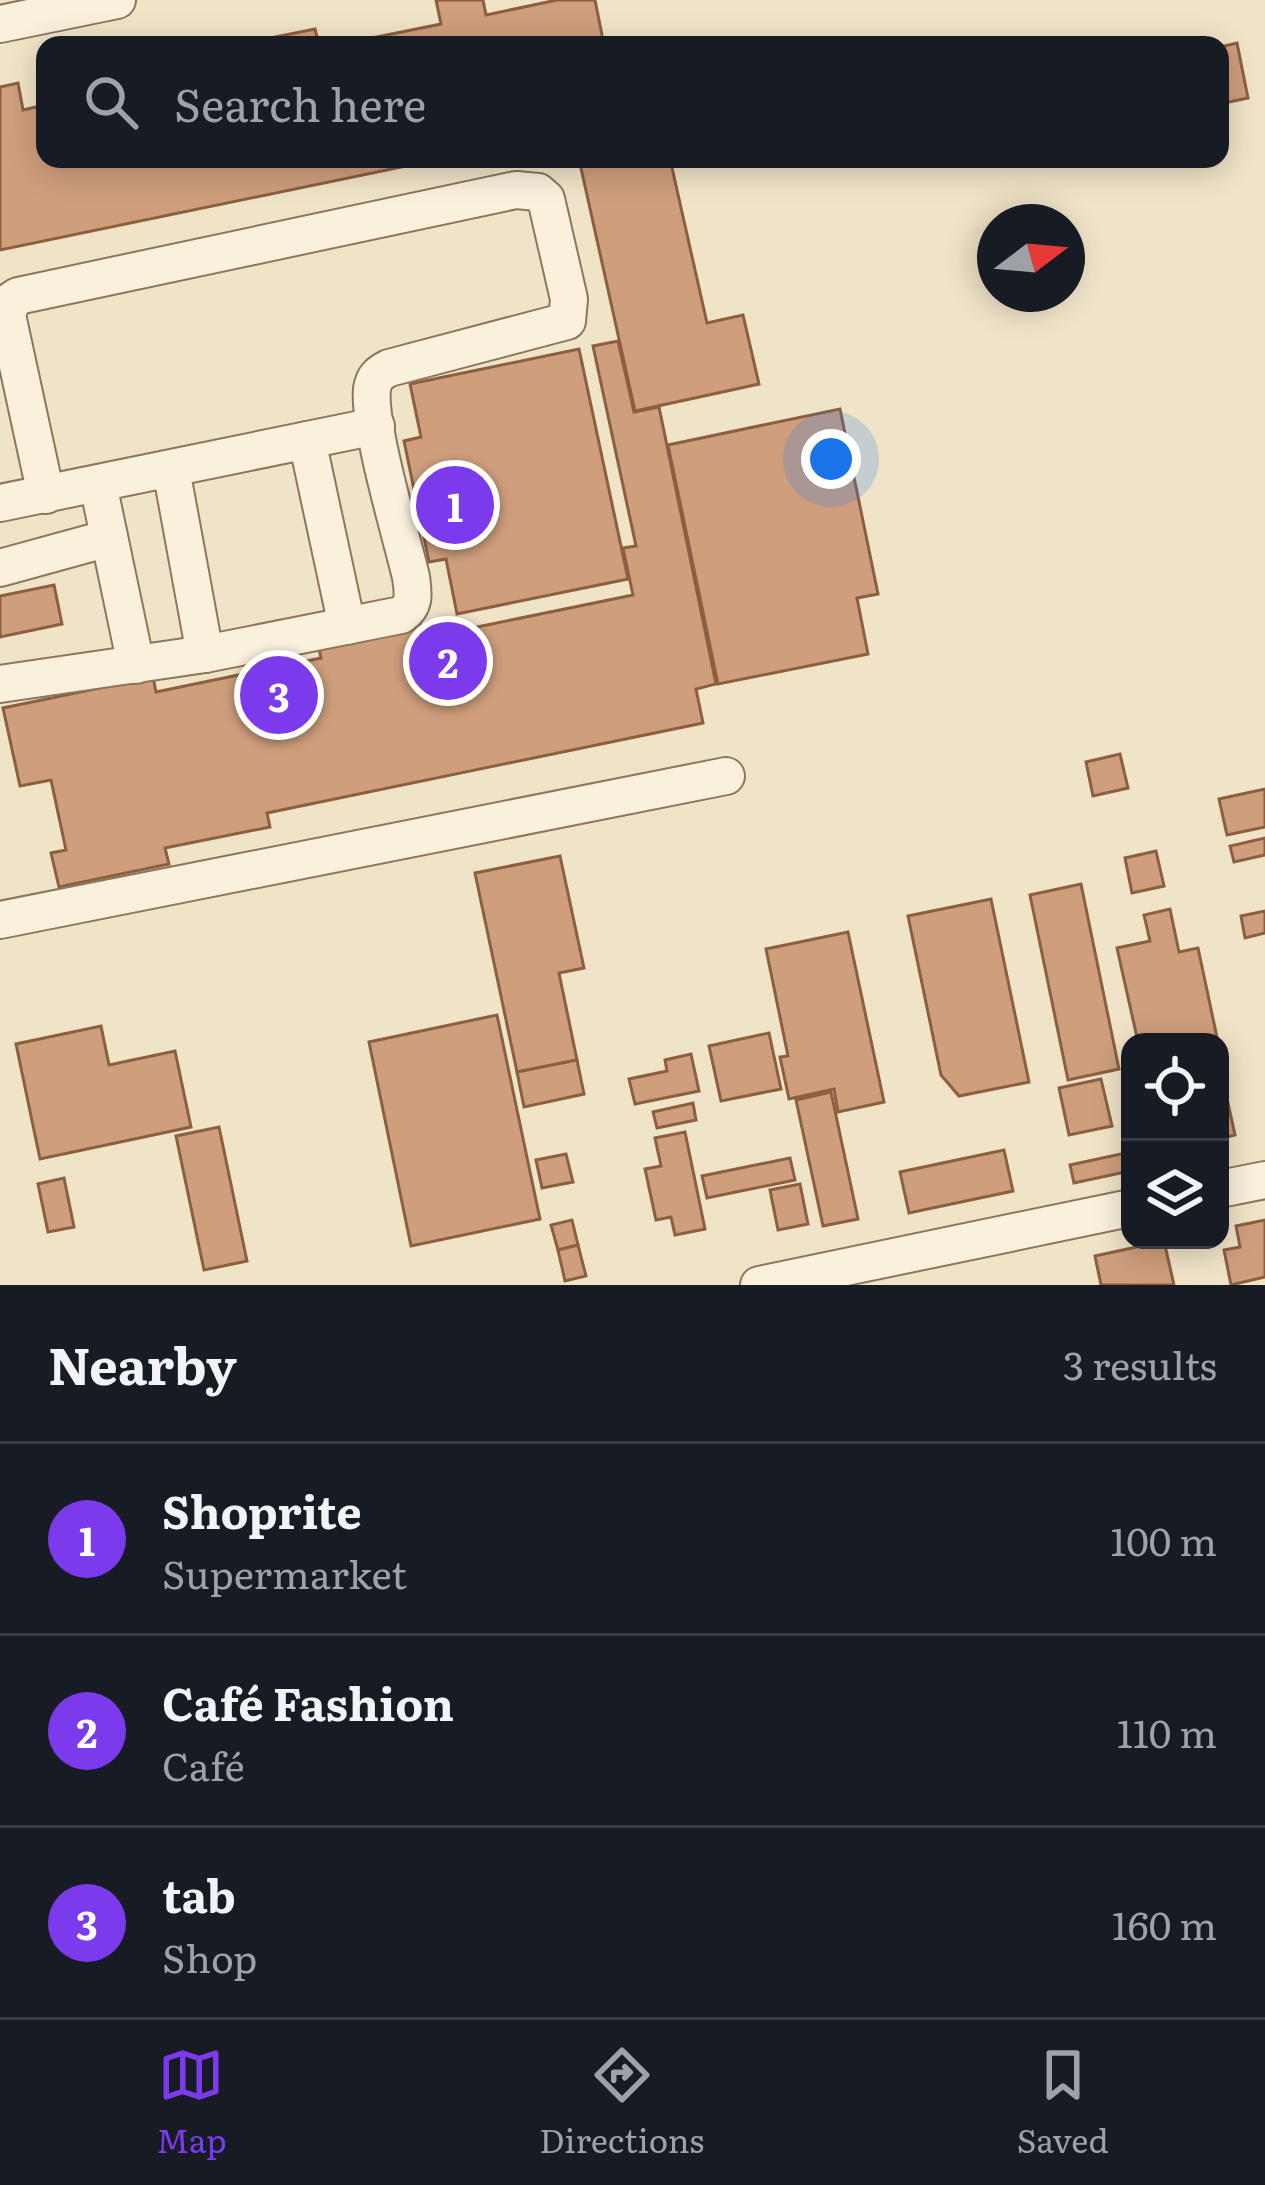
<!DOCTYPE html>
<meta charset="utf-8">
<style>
body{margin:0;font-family:Literata,serif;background:#242831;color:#f1f3f6}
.controls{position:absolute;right:36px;bottom:36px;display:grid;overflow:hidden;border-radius:24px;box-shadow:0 6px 30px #0003}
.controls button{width:108px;height:108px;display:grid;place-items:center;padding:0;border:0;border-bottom:3px solid #363941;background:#171b24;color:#f1f3f6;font:60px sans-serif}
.compass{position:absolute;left:977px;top:204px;width:108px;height:108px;border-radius:50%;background:#171b24;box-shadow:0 6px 30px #0003;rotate:74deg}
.you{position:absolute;left:831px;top:459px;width:42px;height:42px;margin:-30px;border:9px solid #fff;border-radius:50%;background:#1a73e8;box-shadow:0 0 0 18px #1a73e833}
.badge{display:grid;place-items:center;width:78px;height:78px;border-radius:50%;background:#7c3aed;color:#fff;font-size:39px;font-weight:700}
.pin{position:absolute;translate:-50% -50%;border:6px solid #fff;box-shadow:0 3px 12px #0006}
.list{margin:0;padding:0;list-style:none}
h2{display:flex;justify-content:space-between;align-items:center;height:156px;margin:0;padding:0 48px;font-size:51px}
h2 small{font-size:39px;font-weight:400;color:#9ea1a6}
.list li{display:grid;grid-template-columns:78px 1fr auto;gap:36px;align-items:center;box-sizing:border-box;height:192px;padding:0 48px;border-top:3px solid #363941}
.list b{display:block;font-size:45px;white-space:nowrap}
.list p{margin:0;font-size:39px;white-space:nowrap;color:#9ea1a6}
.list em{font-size:39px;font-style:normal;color:#9ea1a6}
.icon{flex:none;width:66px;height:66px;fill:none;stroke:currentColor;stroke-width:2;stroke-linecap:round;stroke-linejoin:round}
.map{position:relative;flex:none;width:1265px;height:1285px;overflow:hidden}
.search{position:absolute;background:#171b24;box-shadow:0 6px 30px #0003;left:36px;right:36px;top:36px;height:132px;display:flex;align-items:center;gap:30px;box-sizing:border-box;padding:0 42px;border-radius:24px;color:#9ea1a6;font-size:45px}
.sheet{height:732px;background:#171b24}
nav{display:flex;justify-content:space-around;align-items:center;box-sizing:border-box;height:168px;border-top:3px solid #363941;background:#171b24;font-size:33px;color:#9ea1a6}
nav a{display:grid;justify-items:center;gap:6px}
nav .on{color:#7c3aed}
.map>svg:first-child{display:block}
.building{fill:#cf9f7d;stroke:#8d5f41;stroke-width:3}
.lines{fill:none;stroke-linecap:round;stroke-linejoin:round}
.minor-casing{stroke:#8d765c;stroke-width:40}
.minor{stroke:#faf1dc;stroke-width:36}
</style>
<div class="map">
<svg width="1265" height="1285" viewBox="0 0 1265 1285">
<rect width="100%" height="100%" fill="#f0e4c8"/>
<g class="building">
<polygon points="436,0 483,0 486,15 557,0 595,0 604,45 337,45 441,24"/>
<polygon points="315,29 319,45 235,45"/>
<polygon points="1237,43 1248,98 1220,104 1220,47"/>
<polygon points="18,83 23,110 45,105 45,159 440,159 0,250 0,87"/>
<polygon points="579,159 670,159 707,323 743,315 759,384 635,411"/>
<polygon points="618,341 634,412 659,407 716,684 696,689 703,723 267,813 270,827 165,848 169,864 59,887 51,853 66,850 51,780 20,786 3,708 153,677 156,692 321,658 318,644 420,623 423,638 633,595 623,548 636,546 593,346"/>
<polygon points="579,349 628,579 457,614 446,559 429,562 404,441 421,437 410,384"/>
<polygon points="840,409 878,594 857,598 868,654 718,684 668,445"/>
<polygon points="54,585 62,624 0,637 0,596"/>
<polygon points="1120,754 1128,788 1093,796 1086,762"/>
<polygon points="1265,789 1265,827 1227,835 1219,799"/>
<polygon points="1265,838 1265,855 1234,862 1230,846"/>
<polygon points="1156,851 1164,886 1132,893 1125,858"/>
<polygon points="560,856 584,968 559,973 577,1060 517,1072 475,873"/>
<polygon points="1081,884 1119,1069 1068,1080 1030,895"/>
<polygon points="991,899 1029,1082 959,1096 941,1075 908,916"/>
<polygon points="1170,909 1179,952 1198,948 1218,1042 1138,1042 1117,948 1150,941 1144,915"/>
<polygon points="1265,911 1265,933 1245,938 1241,916"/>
<polygon points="848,932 884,1102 838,1112 834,1089 789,1099 780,1057 788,1056 766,949"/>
<polygon points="497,1015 540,1219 411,1246 369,1042"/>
<polygon points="101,1026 109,1065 175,1051 191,1127 40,1159 16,1044"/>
<polygon points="769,1033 781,1089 721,1101 709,1046"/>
<polygon points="691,1054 699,1091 635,1104 629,1079 667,1071 665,1060"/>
<polygon points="577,1060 584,1094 524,1107 517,1072"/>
<polygon points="1101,1079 1112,1126 1069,1135 1059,1088"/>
<polygon points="831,1092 858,1219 823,1226 796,1100"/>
<polygon points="693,1103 696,1120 657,1128 653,1112"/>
<polygon points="1228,1103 1235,1135 1220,1139 1220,1104"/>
<polygon points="219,1127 247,1261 204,1270 176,1136"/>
<polygon points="685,1132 705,1229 675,1235 671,1217 656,1220 645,1169 661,1166 655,1138"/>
<polygon points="1004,1150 1013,1191 909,1213 900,1172"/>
<polygon points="1130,1152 1130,1171 1074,1183 1070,1165"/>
<polygon points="566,1154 573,1182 542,1188 536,1160"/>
<polygon points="790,1158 795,1180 707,1198 702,1176"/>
<polygon points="64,1178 74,1227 48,1232 38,1184"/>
<polygon points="800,1184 808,1224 778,1230 770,1190"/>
<polygon points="572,1220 578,1245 558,1250 551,1225"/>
<polygon points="1265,1220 1265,1277 1231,1285 1224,1250 1240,1247 1236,1226"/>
<polygon points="1164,1241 1174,1285 1101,1285 1095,1256"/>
<polygon points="578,1245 586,1276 565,1281 558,1250"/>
</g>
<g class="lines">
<g class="minor-casing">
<g id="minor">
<polyline points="0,24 117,0"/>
<polyline points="307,440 347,626"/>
<polyline points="171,469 205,654"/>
<polyline points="98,484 136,665"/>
<polyline points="0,503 376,426"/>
<polyline points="0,568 109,538"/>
<path d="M0,684L205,654L401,615C416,605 413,593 411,577C401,535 368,425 372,389C374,377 379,373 389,368L567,321L569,299L546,199L538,192L516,190L18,296L12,300L7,315L46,495"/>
<polyline points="0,920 726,776"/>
<polyline points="1220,1189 1265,1180"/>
<polyline points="759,1285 1130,1208"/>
</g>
</g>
<use href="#minor" class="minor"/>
</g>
</svg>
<div class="controls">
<button><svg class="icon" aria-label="locate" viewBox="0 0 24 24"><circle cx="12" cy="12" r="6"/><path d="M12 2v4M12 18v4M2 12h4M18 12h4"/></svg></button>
<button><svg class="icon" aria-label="layers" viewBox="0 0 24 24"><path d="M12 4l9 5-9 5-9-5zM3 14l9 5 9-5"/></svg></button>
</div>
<svg class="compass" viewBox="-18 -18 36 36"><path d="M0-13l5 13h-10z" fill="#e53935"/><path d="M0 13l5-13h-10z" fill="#9ea1a6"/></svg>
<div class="you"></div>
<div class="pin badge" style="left:455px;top:505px">1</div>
<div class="pin badge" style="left:448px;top:661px">2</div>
<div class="pin badge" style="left:279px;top:695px">3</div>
<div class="search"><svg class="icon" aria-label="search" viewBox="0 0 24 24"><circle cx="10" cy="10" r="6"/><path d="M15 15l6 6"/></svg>Search here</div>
</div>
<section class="sheet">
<h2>Nearby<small>3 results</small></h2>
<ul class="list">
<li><span class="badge">1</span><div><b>Shoprite</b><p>Supermarket</p></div><em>100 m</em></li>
<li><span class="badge">2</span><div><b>Café Fashion</b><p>Café</p></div><em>110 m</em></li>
<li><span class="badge">3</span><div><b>tab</b><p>Shop</p></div><em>160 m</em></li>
</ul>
</section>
<nav>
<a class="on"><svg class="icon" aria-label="map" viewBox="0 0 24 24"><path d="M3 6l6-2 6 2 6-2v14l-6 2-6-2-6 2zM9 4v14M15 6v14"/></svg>Map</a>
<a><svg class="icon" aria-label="directions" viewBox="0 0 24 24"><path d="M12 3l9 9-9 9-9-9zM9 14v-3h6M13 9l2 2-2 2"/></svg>Directions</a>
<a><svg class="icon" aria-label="saved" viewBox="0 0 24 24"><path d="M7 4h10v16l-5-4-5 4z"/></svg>Saved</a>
</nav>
